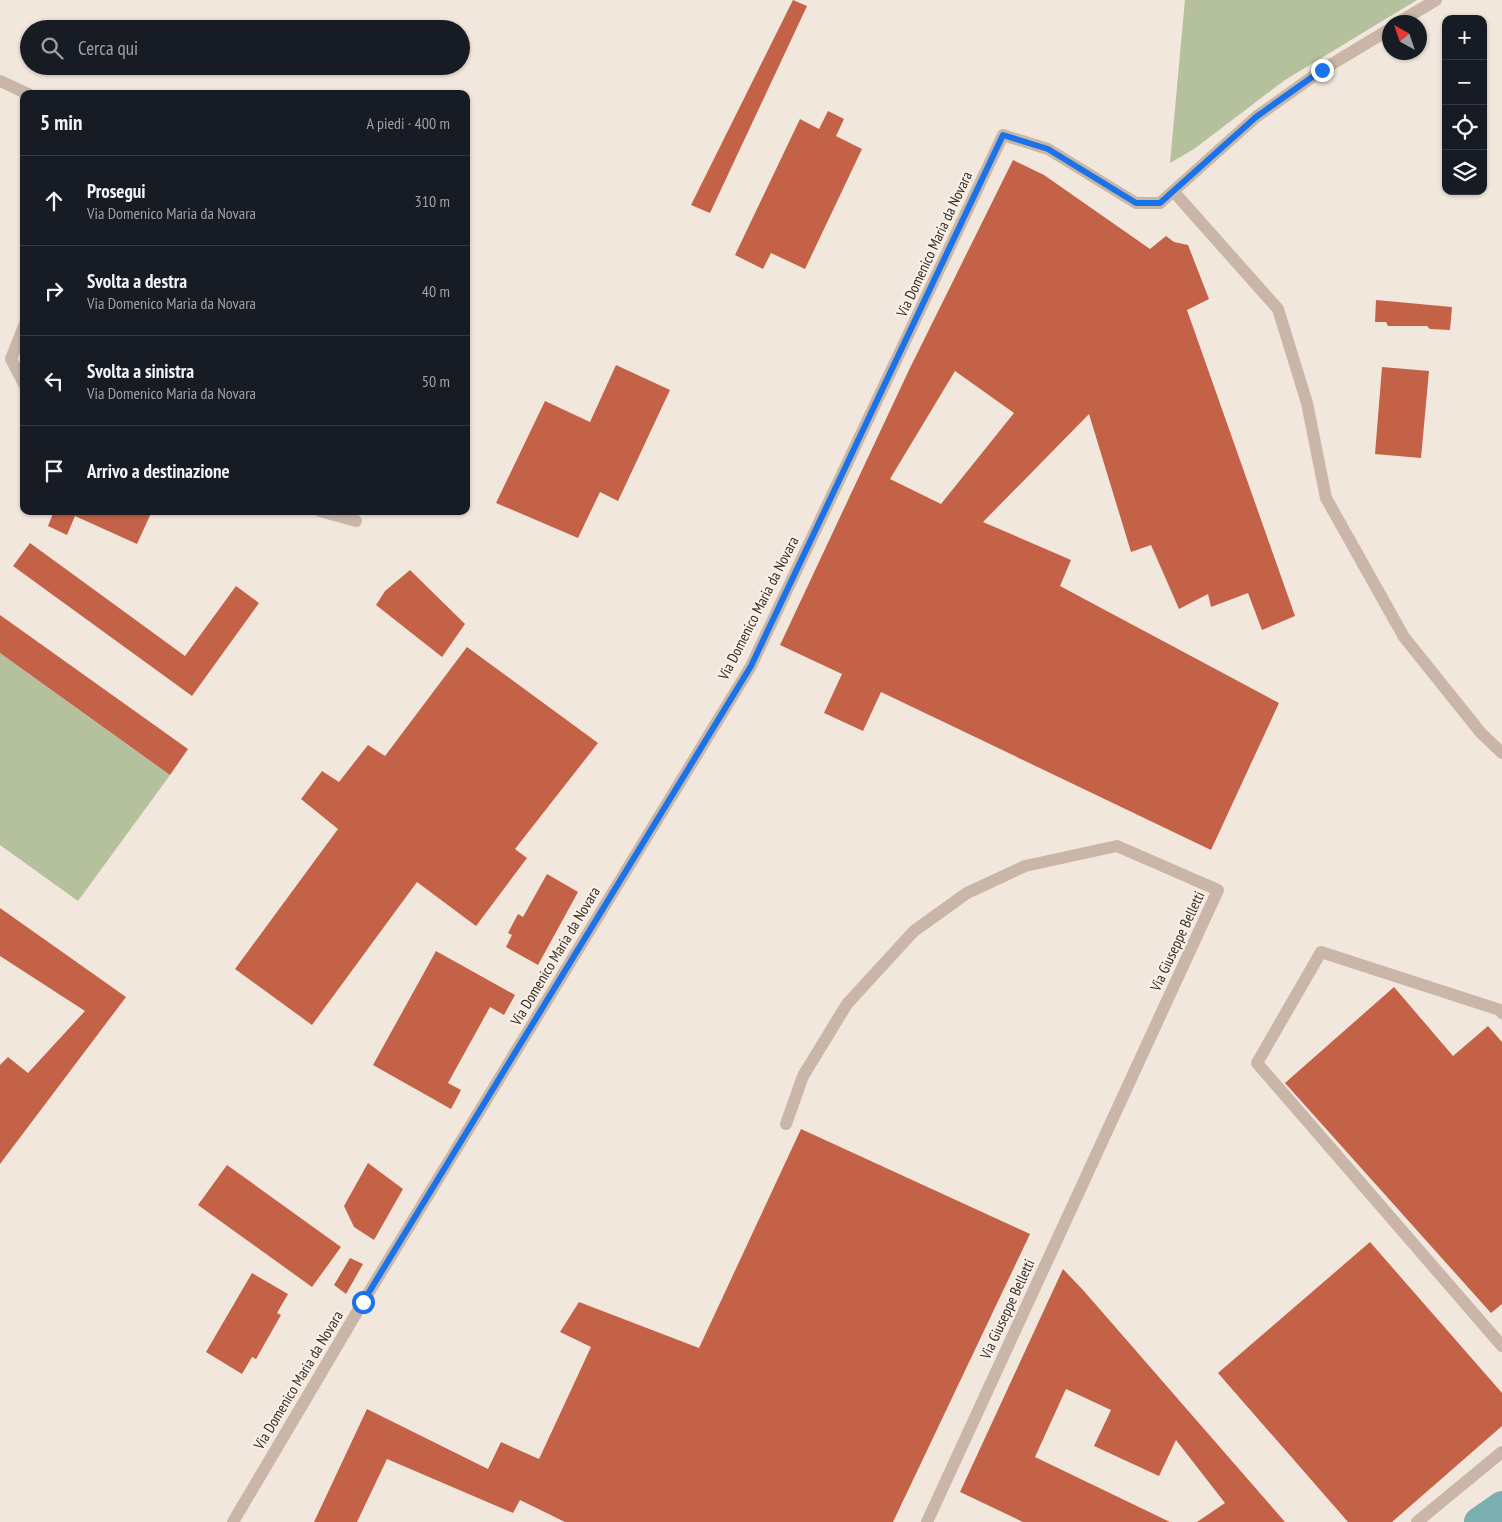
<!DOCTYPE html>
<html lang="it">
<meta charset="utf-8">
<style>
body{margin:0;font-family:"PT Sans Narrow",sans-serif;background:#242831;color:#f1f3f6}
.controls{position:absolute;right:15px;top:15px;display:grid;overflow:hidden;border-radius:10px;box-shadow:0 1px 4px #0004}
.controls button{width:45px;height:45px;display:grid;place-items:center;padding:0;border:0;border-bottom:1px solid #363941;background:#171b24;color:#f1f3f6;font:25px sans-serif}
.compass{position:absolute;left:1382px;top:15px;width:45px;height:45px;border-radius:50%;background:#171b24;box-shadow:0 1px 4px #0004;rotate:320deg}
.stop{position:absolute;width:15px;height:15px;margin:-11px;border:4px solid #1a73e8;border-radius:50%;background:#fff}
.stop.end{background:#1a73e8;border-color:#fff;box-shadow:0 1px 5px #0008}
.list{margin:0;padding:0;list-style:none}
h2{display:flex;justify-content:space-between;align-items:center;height:65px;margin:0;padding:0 20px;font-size:21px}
h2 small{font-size:16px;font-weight:400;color:#9ea1a6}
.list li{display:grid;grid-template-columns:32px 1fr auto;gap:15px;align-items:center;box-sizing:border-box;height:90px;padding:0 20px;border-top:1px solid #363941}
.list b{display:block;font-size:19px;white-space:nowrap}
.list p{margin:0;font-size:16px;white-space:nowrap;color:#9ea1a6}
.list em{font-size:16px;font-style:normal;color:#9ea1a6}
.icon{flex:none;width:28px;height:28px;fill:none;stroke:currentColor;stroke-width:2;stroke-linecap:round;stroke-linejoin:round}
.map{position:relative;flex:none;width:1502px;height:1522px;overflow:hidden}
.search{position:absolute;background:#171b24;box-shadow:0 1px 4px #0004;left:20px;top:20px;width:450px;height:55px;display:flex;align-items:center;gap:12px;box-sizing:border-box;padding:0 18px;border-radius:28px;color:#9ea1a6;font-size:19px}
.panel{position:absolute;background:#171b24;box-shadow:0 1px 4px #0004;left:20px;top:90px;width:450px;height:425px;border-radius:10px}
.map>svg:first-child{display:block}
.green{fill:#b5c09c}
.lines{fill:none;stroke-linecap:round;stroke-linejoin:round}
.canal{stroke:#7baeae;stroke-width:30}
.building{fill:#c46248;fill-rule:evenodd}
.minor{stroke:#c9b6a8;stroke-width:12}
.route{stroke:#1a73e8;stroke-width:6}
.labels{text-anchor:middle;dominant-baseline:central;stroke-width:4;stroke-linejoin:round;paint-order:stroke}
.street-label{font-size:15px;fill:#362c28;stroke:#f9f1e8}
</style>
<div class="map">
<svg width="1502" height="1522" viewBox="0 0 1502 1522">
<rect width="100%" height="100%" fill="#f2e7dc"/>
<g class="green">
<polygon points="1185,0 1417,0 1285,80 1194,149 1170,163"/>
<polygon points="0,653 170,775 78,901 0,845"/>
</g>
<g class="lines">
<polyline class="canal" points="1479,1522 1502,1506"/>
</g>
<g class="building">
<polygon points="793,0 807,6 710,213 691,205"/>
<polygon points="828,111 844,119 836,136 862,149 805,269 771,253 763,269 735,255 800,119 819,129"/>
<path d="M1013,160L1044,175L1150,249L1166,236L1174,242L1188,245L1209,299L1187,310L1295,616L1262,630L1248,593L1211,607L1208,594L1179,609L1151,545L1131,552L1089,414L983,522L1071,560L1060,586L1279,703L1211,850L881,692L863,731L824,713L842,674L780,645L909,370ZM955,371L1014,413L941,504L890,479Z"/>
<polygon points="1376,300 1452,307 1450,330 1430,329 1427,326 1388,326 1386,322 1375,322"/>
<polygon points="616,365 670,390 618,501 600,492 578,538 496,503 545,401 590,422"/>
<polygon points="1382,367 1429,371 1421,458 1375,454"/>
<polygon points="54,511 152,511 137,544 75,516 67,535 48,526"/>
<polygon points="30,543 185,656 236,586 259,603 192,696 13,566"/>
<polygon points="410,570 465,624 442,657 376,605 385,591"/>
<polygon points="0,615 188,749 170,775 0,653"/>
<polygon points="467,647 598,743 515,849 527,858 476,926 417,882 312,1025 235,969 338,829 301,799 322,771 339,782 368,745 385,756"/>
<polygon points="547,874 578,892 538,965 506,947 512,935 508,933 518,914 523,917"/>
<polygon points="0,908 126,997 0,1164 0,1065 8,1057 28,1073 85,1011 0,956"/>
<polygon points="436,951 515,995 504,1015 490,1007 448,1083 461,1090 451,1109 373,1065"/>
<polygon points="1394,987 1453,1056 1488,1026 1502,1042 1502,1304 1491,1313 1285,1083"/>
<polygon points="801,1129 1030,1234 893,1522 565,1522 520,1500 513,1513 387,1459 357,1522 314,1522 367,1409 488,1469 501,1442 539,1459 591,1347 560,1332 579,1302 699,1348"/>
<polygon points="368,1163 403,1189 374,1240 354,1227 344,1206"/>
<polygon points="227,1165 341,1247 312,1287 198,1205"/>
<polygon points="1370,1242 1502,1393 1502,1426 1392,1522 1348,1522 1218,1373"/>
<polygon points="350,1258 363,1264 346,1294 334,1285"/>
<polygon points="1063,1269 1083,1290 1285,1522 1197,1522 1225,1503 1176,1440 1159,1476 1094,1446 1111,1410 1066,1389 1035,1457 1170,1522 1023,1522 960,1492"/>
<polygon points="252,1273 288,1294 277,1313 281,1315 256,1359 252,1357 242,1374 206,1352"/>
</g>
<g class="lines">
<g class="minor">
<polyline points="1399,22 1436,0"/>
<polyline points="0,81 28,94"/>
<polyline points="1174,192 1278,309 1307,403 1326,498 1404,637 1481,733 1502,753"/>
<polyline points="24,326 11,359 24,384"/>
<polyline points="320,511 356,521"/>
<polyline points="1502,1013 1500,1010 1321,952 1257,1063 1502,1346"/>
<polyline points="786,1124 803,1076 847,1004 914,931 967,893 1025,866 1117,846 1218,890 927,1522"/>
<polyline points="233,1522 363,1302 751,666 1003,135 1048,149 1136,203 1160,203 1256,117 1322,70 1390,29"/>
<polyline points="1417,1522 1502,1452"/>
</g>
</g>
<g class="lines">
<polyline class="route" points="363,1302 751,666 1003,135 1048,149 1136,203 1160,203 1256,117 1322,70"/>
</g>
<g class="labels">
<g class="street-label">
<text transform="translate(934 244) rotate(-65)">Via Domenico Maria da Novara</text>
<text transform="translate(758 608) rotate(-63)">Via Domenico Maria da Novara</text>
<text transform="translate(1177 941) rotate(-65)">Via Giuseppe Belletti</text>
<text transform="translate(555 956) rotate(-59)">Via Domenico Maria da Novara</text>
<text transform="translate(1007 1309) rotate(-65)">Via Giuseppe Belletti</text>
<text transform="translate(298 1380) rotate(-59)">Via Domenico Maria da Novara</text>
</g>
</g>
</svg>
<div class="controls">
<button>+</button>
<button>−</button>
<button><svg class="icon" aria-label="locate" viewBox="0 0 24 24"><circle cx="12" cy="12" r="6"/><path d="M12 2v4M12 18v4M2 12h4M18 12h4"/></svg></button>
<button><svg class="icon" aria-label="layers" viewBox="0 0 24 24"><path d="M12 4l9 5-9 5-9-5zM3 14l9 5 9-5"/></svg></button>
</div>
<svg class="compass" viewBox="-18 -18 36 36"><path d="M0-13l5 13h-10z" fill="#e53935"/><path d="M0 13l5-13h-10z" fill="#9ea1a6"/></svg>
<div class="stop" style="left:363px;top:1302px"></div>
<div class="stop end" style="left:1322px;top:70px"></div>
<div class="search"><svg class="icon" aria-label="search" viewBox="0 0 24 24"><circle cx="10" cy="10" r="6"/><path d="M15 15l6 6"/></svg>Cerca qui</div>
<section class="panel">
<h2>5 min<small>A piedi · 400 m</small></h2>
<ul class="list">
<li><svg class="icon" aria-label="ahead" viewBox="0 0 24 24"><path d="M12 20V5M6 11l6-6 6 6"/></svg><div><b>Prosegui</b><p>Via Domenico Maria da Novara</p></div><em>310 m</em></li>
<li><svg class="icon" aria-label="right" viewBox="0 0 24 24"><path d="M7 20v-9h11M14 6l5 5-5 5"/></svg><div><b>Svolta a destra</b><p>Via Domenico Maria da Novara</p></div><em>40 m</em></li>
<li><svg class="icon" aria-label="left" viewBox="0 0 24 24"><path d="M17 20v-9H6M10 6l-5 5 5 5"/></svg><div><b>Svolta a sinistra</b><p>Via Domenico Maria da Novara</p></div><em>50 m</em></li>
<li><svg class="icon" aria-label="arrive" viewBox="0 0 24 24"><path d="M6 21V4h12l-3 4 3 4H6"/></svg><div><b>Arrivo a destinazione</b></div></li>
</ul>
</section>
</div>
